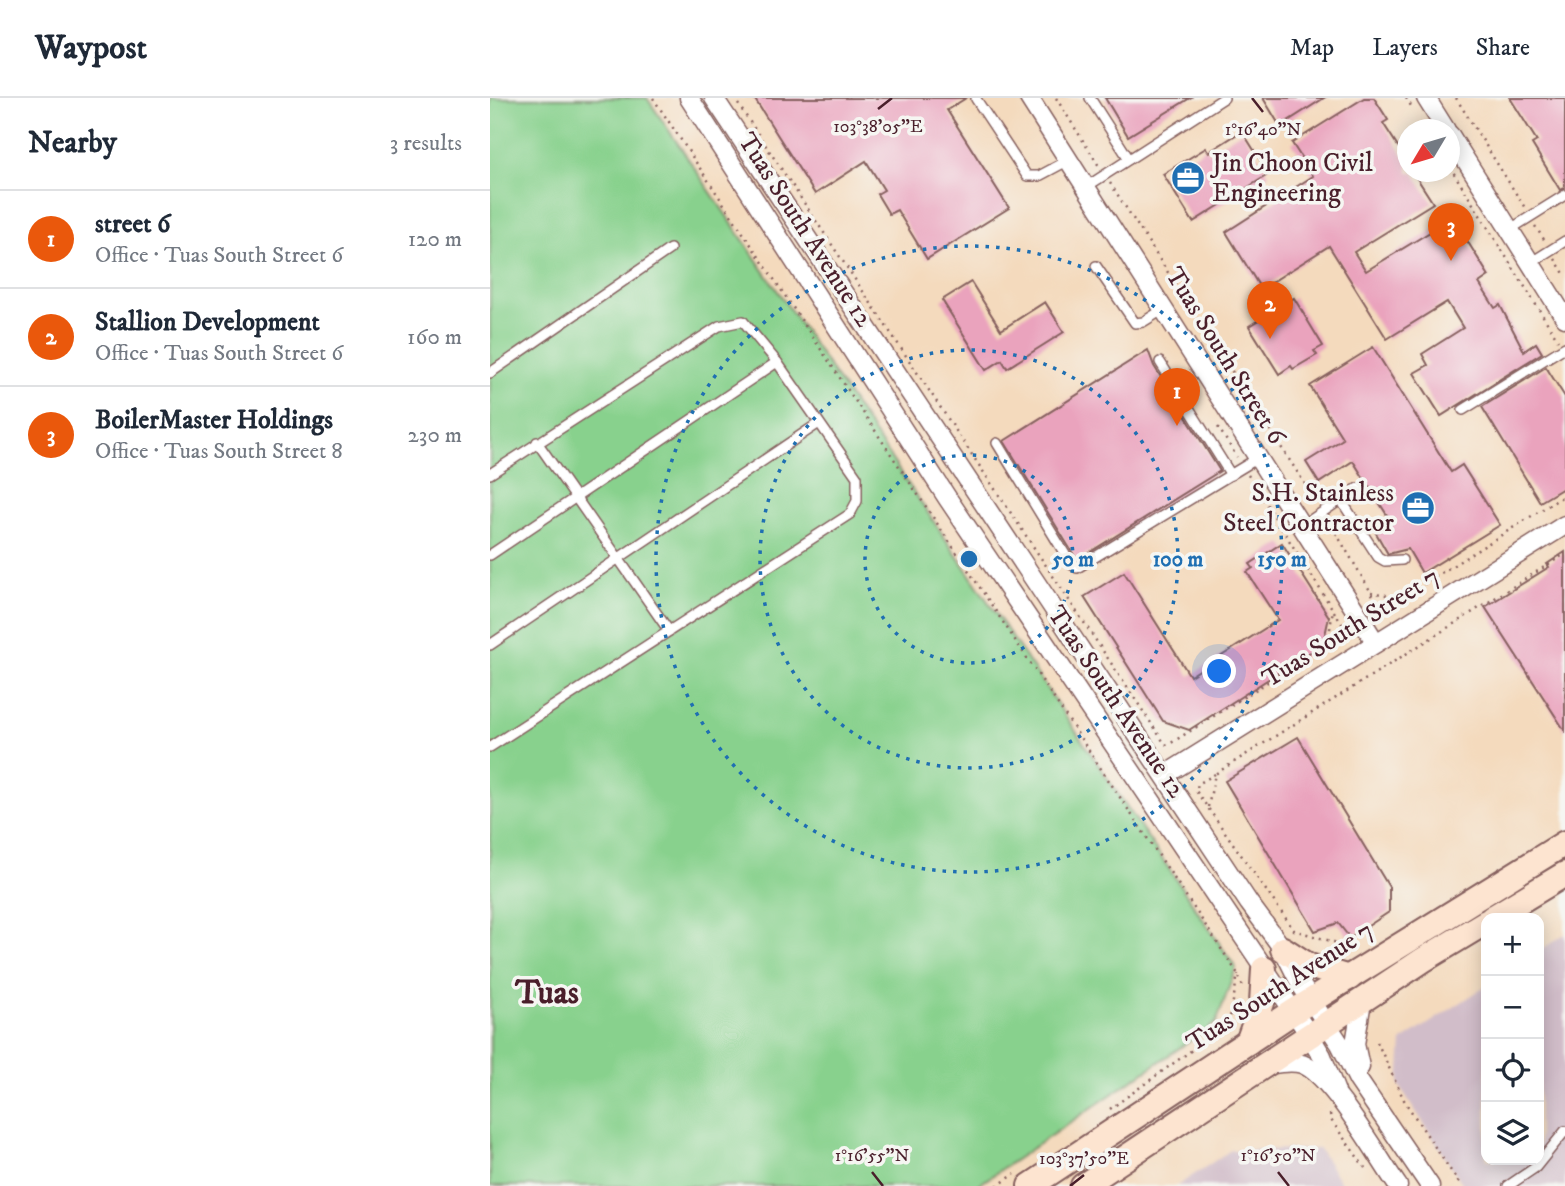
<!DOCTYPE html>
<meta charset="utf-8">
<style>
body{margin:0;font-family:"IM FELL DW Pica",serif;background:#f6f6f7;color:#1f2937}
.controls{position:absolute;right:21px;bottom:21px;display:grid;overflow:hidden;border-radius:14px;box-shadow:0 4px 18px #0003}
.controls button{width:63px;height:63px;display:grid;place-items:center;padding:0;border:0;border-bottom:2px solid #e0e1e3;background:#fff;color:#1f2937;font:35px sans-serif}
.compass{position:absolute;left:907px;top:21px;width:63px;height:63px;border-radius:50%;background:#fff;box-shadow:0 4px 18px #0003;rotate:232deg}
.you{position:absolute;left:730px;top:574px;width:24px;height:24px;margin:-18px;border:5px solid #fff;border-radius:50%;background:#1a73e8;box-shadow:0 0 0 10px #1a73e833}
.badge{display:grid;place-items:center;width:46px;height:46px;border-radius:50%;background:#ea580c;color:#fff;font-size:23px;font-weight:700}
.pin{position:absolute;translate:-50% -58px;filter:drop-shadow(0 2px 4px #0008)}
.pin::after{content:'';position:absolute;top:37px;width:24px;height:21px;background:inherit;clip-path:polygon(0 0,100% 0,50% 100%)}
.list{margin:0;padding:0;list-style:none}
h2{display:flex;justify-content:space-between;align-items:center;height:91px;margin:0;padding:0 28px;font-size:30px}
h2 small{font-size:23px;font-weight:400;color:#747a83}
.list li{display:grid;grid-template-columns:46px 1fr auto;gap:21px;align-items:center;box-sizing:border-box;height:98px;padding:0 28px;border-top:2px solid #e0e1e3}
.list b{display:block;font-size:26px;white-space:nowrap}
.list p{margin:0;font-size:23px;white-space:nowrap;color:#747a83}
.list em{font-size:23px;font-style:normal;color:#747a83}
.icon{flex:none;width:38px;height:38px;fill:none;stroke:currentColor;stroke-width:2;stroke-linecap:round;stroke-linejoin:round}
.map{position:relative;flex:none;width:1075px;height:1088px;overflow:hidden}
header{display:flex;align-items:center;gap:42px;box-sizing:border-box;height:98px;padding:0 35px;background:#fff;border-bottom:2px solid #e0e1e3}
header strong{font-size:33px}
nav{display:flex;gap:38px;margin-inline-start:auto;font-size:24px}
main{display:flex}
aside{flex:1;background:#fff}
.map>svg:first-child{display:block}
.industrial{fill:#d1bdc9}
.green{fill:#88d18d;stroke:#69785c;stroke-width:2}
.building{fill:#eaa3bd}
.lines{fill:none;stroke-linecap:round;stroke-linejoin:round}
.lane-casing{stroke:#86605e;stroke-width:12}
.street-casing{stroke:#86605e;stroke-width:21}
.secondary-casing{stroke:#86605e;stroke-width:28}
.path{stroke:#86605e;stroke-width:2.5;stroke-dasharray:2 5;stroke-linecap:butt}
.lane{stroke:#fff;stroke-width:9}
.street{stroke:#fff;stroke-width:18}
.secondary{stroke:#fde4d0;stroke-width:24}
.ticks{fill:none;stroke:#4a1f2b;stroke-width:2.5}
.ring{fill:none;stroke:#1f6fb2;stroke-width:3.5;stroke-dasharray:3.5 7}
.labels{text-anchor:middle;dominant-baseline:central;stroke-width:7;stroke-linejoin:round;paint-order:stroke}
.poi-label{font-size:26px;fill:#4a1f2b;stroke:#f6f6f2;text-anchor:start}
.street-label{font-size:26px;fill:#4a1f2b;stroke:#f6f6f2}
.district-label{font-size:33px;font-weight:bold;fill:#4a1f2b;stroke:#f6f6f2}
.ticks-label{font-size:18px;text-anchor:middle;fill:#4a1f2b;stroke:#f6f6f2;stroke-width:7;stroke-linejoin:round;paint-order:stroke}
.centre{fill:#1f6fb2;stroke:#f6f6f2;stroke-width:3.5}
.ring-label{font-size:21px;text-anchor:middle;font-weight:bold;fill:#1f6fb2;stroke:#f6f6f2;stroke-width:7;stroke-linejoin:round;paint-order:stroke}
</style>
<header>
<strong>Waypost</strong>
<nav><a>Map</a><a>Layers</a><a>Share</a></nav>
</header>
<main>
<aside>
<h2>Nearby<small>3 results</small></h2>
<ul class="list">
<li><span class="badge">1</span><div><b>street 6</b><p>Office · Tuas South Street 6</p></div><em>120 m</em></li>
<li><span class="badge">2</span><div><b>Stallion Development</b><p>Office · Tuas South Street 6</p></div><em>160 m</em></li>
<li><span class="badge">3</span><div><b>BoilerMaster Holdings</b><p>Office · Tuas South Street 8</p></div><em>230 m</em></li>
</ul>
</aside>
<div class="map">
<svg width="1075" height="1088" viewBox="0 0 1075 1088">
<rect width="100%" height="100%" fill="#f6f6f2"/>
<filter id="ink" filterUnits="userSpaceOnUse"><feTurbulence type="fractalNoise" baseFrequency=".0143" numOctaves="2"/><feDisplacementMap in="SourceGraphic" scale="14" xChannelSelector="R" yChannelSelector="G"/><feConvolveMatrix kernelMatrix="1 2 1 2 8 2 1 2 1" color-interpolation-filters="sRGB"/></filter>
<filter id="wash" filterUnits="userSpaceOnUse"><feTurbulence type="fractalNoise" baseFrequency=".00686" numOctaves="4" result="noise"/><feDisplacementMap in="SourceGraphic" scale="28" xChannelSelector="R" yChannelSelector="G"/><feGaussianBlur stdDeviation="1.57" result="paint"/><feColorMatrix in="noise" values="0 0 0 0 0 0 0 0 0 0 0 0 0 0 0 0 0 1.4 0 .05"/><feComposite in="paint" operator="in"/></filter>
<g filter="url(#wash)">
<rect width="100%" height="100%" fill="#f4dabd"/>
<g class="industrial">
<polygon points="1075,836 1075,1088 974,1088 909,987 912,943 996,888 996,1062 1049,1062 1049,853"/>
<polygon points="829,1051 853,1088 687,1088 741,1052"/>
</g>
<polygon class="green" points="0,0 157,0 746,870 726,925 487,1088 0,1088"/>
<g id="blocks">
<g class="building">
<polygon points="264,0 476,0 457,12 519,110 437,161 407,112 399,116 387,96 394,92 376,63 325,96"/>
<polygon points="615,0 700,0 638,38"/>
<polygon points="773,0 834,0 790,28"/>
<polygon points="874,0 884,0 898,22 893,25 918,64 918,74 923,74 943,105 864,154 876,173 963,120 999,178 989,185 1005,210 1010,207 1034,253 1046,245 1052,255 951,318 924,275 938,267 932,256 973,230 957,204 897,241 839,148 771,191 736,134 823,78 802,45"/>
<polygon points="1020,0 1075,0 1075,90 1070,92 1042,46 1047,43"/>
<polygon points="752,33 779,76 703,124 673,76 716,50 719,54"/>
<polygon points="481,184 511,232 555,204 574,234 517,270 512,262 496,272 452,202"/>
<polygon points="804,200 833,248 824,253 827,257 803,271 801,268 789,276 759,228"/>
<polygon points="883,249 961,374 972,367 1010,427 932,475 918,451 898,456 886,435 902,425 863,363 829,385 816,364 853,341 820,288"/>
<polygon points="658,252 664,268 730,373 587,462 514,343"/>
<polygon points="1056,269 1075,299 1075,389 1050,404 992,309"/>
<polygon points="792,445 839,519 833,546 699,632 673,623 594,499 634,474 700,578 788,522 757,474 763,470 760,466"/>
<polygon points="1075,454 1075,633 995,509 1059,469 1057,466"/>
<polygon points="808,639 899,789 899,814 860,840 848,825 825,833 735,683"/>
</g>
</g>
</g>
<g filter="url(#ink)">
<use href="#blocks" fill-opacity="0" stroke="#86605e" stroke-width="2"/>
<g class="lines">
<g class="lane-casing">
<g id="lane">
<polyline points="600,0 639,61"/>
<polyline points="486,1 537,78 549,78 579,62"/>
<polyline points="596,89 734,0"/>
<polyline points="1019,132 1075,97"/>
<polyline points="1040,165 1075,143"/>
<polyline points="606,168 645,225 653,224 674,211"/>
<polyline points="670,264 741,377"/>
<polyline points="0,275 180,151"/>
<polyline points="973,312 1075,249"/>
<polyline points="47,344 179,533"/>
<polyline points="507,345 581,466 587,470 768,360"/>
<polyline points="0,376 229,228 253,223 287,264 367,379 367,403 360,416 0,649"/>
<polyline points="851,402 888,459 895,463 912,462"/>
<polyline points="812,428 868,390"/>
<polyline points="0,457 287,264"/>
<polyline points="0,547 329,325"/>
<polyline points="1018,1088 1046,1069 1075,1033"/>
</g>
</g>
<g class="street-casing">
<g id="street">
<polyline points="199,0 458,401 820,938 832,958 846,994"/>
<polyline points="224,0 759,805 793,851 811,887 850,946 868,982 940,1088"/>
<polyline points="539,0 886,545"/>
<polyline points="936,0 956,32"/>
<polyline points="960,37 1075,220"/>
<polyline points="675,677 1075,427"/>
<path d="M779,967C790,965 802,963 812,966C841,976 889,1061 908,1088"/>
<polyline points="870,969 865,946 872,903"/>
</g>
</g>
<g class="secondary-casing">
<g id="secondary">
<polyline points="1002,820 1075,776"/>
<polyline points="793,851 819,868 859,880"/>
<polyline points="758,944 772,905 774,871"/>
<polyline points="540,1088 803,914 1075,745"/>
<polyline points="593,1088 933,862 996,824"/>
</g>
</g>
<g class="path">
<polyline points="163,0 748,876 753,889"/>
<polyline points="566,0 609,68"/>
<polyline points="916,0 921,8"/>
<polyline points="966,0 1035,110"/>
<polyline points="248,6 675,646 678,647 860,532"/>
<polyline points="960,69 1068,242"/>
<polyline points="620,85 828,406"/>
<polyline points="1045,128 1055,143"/>
<polyline points="1065,161 1075,177"/>
<polyline points="728,329 747,359"/>
<polyline points="758,377 857,534"/>
<polyline points="839,423 891,511"/>
<polyline points="881,494 911,500"/>
<polyline points="886,516 1075,397"/>
<polyline points="838,545 843,511"/>
<polyline points="725,676 708,686 706,693 804,832 867,851"/>
<polyline points="718,709 725,676 1075,456"/>
<polyline points="739,925 748,876"/>
<polyline points="887,944 915,1004 971,1088"/>
<polyline points="620,1011 745,921"/>
<polyline points="840,1016 841,1022 878,1074"/>
<polyline points="507,1088 525,1076"/>
</g>
<use href="#lane" class="lane"/>
<use href="#street" class="street"/>
<use href="#secondary" class="secondary"/>
</g>
</g>
<path class="ticks" d="M762,0L773,14M388,11L402,0M382,1074L393,1088M788,1074L799,1088M580,1088L594,1077"/>
<g class="ring">
<circle cx="479" cy="461" r="104"/>
<circle cx="479" cy="461" r="209"/>
<circle cx="479" cy="461" r="313"/>
</g>
<defs>
<g id="office-disc" transform="scale(1.75)"><circle r="9.5" fill="#1f6fb2" stroke="#f6f6f2"/><path d="M-6-3h4V-5.5h4V-3h4V5H-6ZM-1-4.5V-3h2v-1.5ZM-6 0V1H6V0Z" fill="#fff"/></g>
</defs>
<g fill-rule="evenodd">
<use href="#office-disc" x="698" y="80"/>
<use href="#office-disc" x="928" y="410"/>
</g>
<g class="labels">
<g class="poi-label">
<text x="722" y="65">Jin Choon Civil<tspan x="722" dy="30">Engineering</tspan></text>
<text x="904" y="395" text-anchor="end">S.H. Stainless<tspan x="904" dy="30">Steel Contractor</tspan></text>
</g>
<g class="street-label">
<text transform="translate(315 132) rotate(57)">Tuas South Avenue 12</text>
<text transform="translate(735 258) rotate(58)">Tuas South Street 6</text>
<text transform="translate(861 530) rotate(-32)">Tuas South Street 7</text>
<text transform="translate(626 604) rotate(56)">Tuas South Avenue 12</text>
<text transform="translate(790 889) rotate(-33)">Tuas South Avenue 7</text>
</g>
<g class="district-label">
<text x="57" y="895">Tuas</text>
</g>
</g>
<g class="ticks-label">
<text x="388" y="34">103°38'05"E</text>
<text x="773" y="37">1°16'40"N</text>
<text x="382" y="1063">1°16'55"N</text>
<text x="788" y="1063">1°16'50"N</text>
<text x="594" y="1066">103°37'50"E</text>
</g>
<circle cx="479" cy="461" r="10" class="centre"/>
<g class="ring-label">
<text x="583" y="468">50 m</text>
<text x="688" y="468">100 m</text>
<text x="792" y="468">150 m</text>
</g>
</svg>
<div class="controls">
<button>+</button>
<button>−</button>
<button><svg class="icon" aria-label="locate" viewBox="0 0 24 24"><circle cx="12" cy="12" r="6"/><path d="M12 2v4M12 18v4M2 12h4M18 12h4"/></svg></button>
<button><svg class="icon" aria-label="layers" viewBox="0 0 24 24"><path d="M12 4l9 5-9 5-9-5zM3 14l9 5 9-5"/></svg></button>
</div>
<svg class="compass" viewBox="-18 -18 36 36"><path d="M0-13l5 13h-10z" fill="#e53935"/><path d="M0 13l5-13h-10z" fill="#747a83"/></svg>
<div class="you"></div>
<div class="pin badge" style="left:687px;top:328px">1</div>
<div class="pin badge" style="left:780px;top:241px">2</div>
<div class="pin badge" style="left:961px;top:163px">3</div>
</div>
</main>
